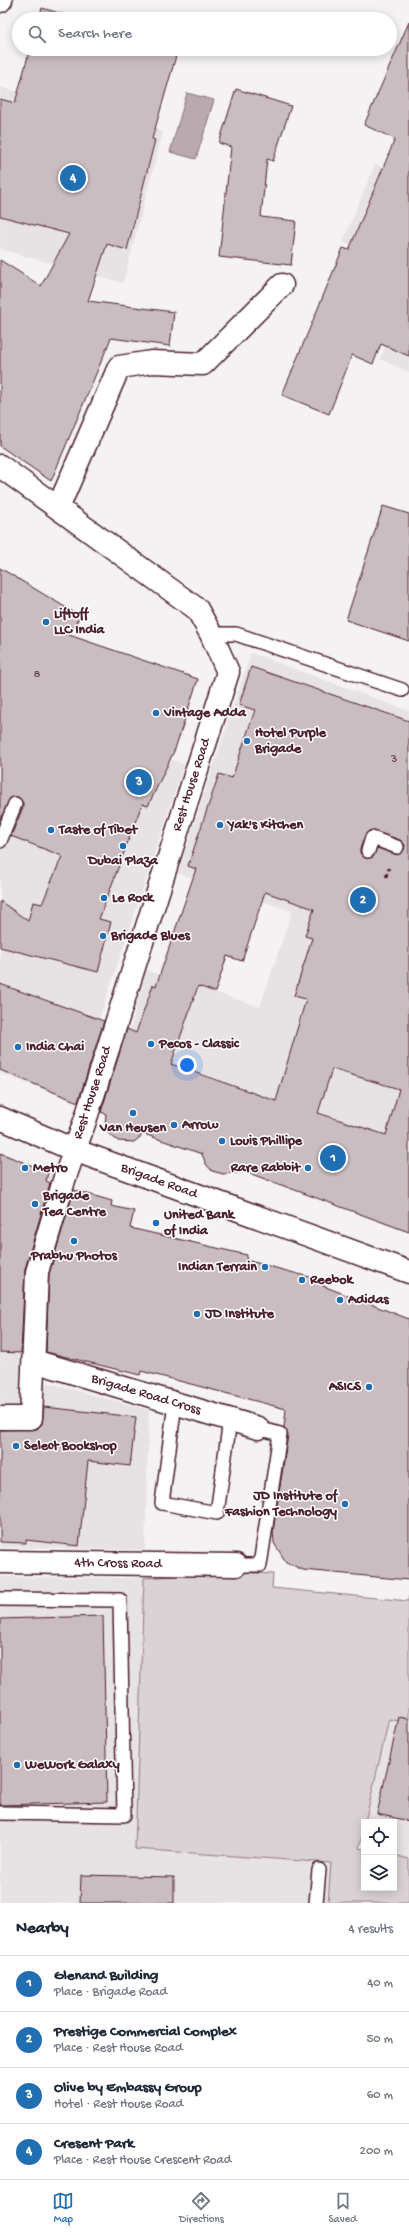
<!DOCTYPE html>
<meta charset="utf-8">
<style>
body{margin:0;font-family:"Gochi Hand",sans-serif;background:#f2f2f3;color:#1f2937}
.controls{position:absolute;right:12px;bottom:12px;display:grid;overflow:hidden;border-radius:0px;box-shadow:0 2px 10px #0003}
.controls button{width:36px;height:36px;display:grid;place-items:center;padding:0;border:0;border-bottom:1px solid #e0e1e3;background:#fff;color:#1f2937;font:20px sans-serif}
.you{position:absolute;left:187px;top:1065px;width:14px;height:14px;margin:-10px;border:3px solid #fff;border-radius:50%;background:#1a73e8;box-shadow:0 0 0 6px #1a73e833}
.badge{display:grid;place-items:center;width:26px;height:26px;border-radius:50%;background:#1f6fb2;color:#fff;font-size:13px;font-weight:700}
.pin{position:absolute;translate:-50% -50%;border:2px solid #fff;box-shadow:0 1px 4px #0006}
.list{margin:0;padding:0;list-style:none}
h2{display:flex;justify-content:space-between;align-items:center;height:52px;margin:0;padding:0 16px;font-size:17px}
h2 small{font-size:13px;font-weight:400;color:#747a83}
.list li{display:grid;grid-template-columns:26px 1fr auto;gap:12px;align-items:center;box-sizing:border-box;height:56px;padding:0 16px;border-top:1px solid #e0e1e3}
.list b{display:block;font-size:15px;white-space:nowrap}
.list p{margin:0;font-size:13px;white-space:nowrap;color:#747a83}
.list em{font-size:13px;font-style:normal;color:#747a83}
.icon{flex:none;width:22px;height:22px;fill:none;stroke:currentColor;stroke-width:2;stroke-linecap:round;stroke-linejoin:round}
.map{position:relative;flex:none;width:409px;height:1903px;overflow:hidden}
.search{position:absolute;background:#fff;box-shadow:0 2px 10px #0003;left:12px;right:12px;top:12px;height:44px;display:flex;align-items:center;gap:10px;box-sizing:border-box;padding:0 14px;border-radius:22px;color:#747a83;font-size:15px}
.sheet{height:276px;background:#fff}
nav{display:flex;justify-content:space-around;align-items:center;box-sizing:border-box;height:56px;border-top:1px solid #e0e1e3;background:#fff;font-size:11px;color:#747a83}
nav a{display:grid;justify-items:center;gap:2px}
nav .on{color:#1f6fb2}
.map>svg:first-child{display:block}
.built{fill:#e7e2e3}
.green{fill:#dbd2d5;stroke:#927880}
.water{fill:#baa9ae;stroke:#8d727a}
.building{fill:#cabdc1;stroke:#4a1f2b;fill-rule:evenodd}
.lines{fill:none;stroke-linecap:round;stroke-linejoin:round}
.service-casing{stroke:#4a1f2b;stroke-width:16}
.minor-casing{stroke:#4a1f2b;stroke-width:25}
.secondary-casing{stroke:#4a1f2b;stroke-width:25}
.path{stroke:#4a1f2b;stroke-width:2.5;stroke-dasharray:4 3;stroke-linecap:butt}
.service{stroke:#fff;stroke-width:13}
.minor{stroke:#fff;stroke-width:22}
.secondary{stroke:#fff;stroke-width:22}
.poi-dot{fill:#1f6fb2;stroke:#fff;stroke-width:1.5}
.labels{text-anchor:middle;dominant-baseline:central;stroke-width:3;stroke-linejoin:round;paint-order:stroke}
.number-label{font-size:12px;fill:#6a4650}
.poi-label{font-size:14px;font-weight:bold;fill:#4a1f2b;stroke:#fff;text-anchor:start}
.street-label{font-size:14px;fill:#4a1f2b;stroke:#fff}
</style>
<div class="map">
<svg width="409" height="1903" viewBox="0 0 409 1903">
<rect width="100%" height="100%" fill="#f4f2f2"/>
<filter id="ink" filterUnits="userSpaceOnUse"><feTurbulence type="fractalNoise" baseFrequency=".025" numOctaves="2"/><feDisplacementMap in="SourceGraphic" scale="8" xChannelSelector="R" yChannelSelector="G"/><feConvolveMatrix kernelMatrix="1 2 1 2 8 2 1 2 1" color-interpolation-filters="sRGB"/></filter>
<g filter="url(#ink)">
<g class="built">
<polygon points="0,87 163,132 123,283 0,249"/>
<polygon points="375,164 409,177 409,270 343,242"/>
<polygon points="409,286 409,372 380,359"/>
<polygon points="251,653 409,711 409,1232 253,1175 251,1170 240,1166 233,1173 223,1174 212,1171 206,1164 202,1154 142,1134 138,1139 105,1126 146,970 260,1007 292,911 178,873"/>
<polygon points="49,719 184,764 72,1101 0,1073 0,792 15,799"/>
<polygon points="0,1151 53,1174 28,1271 25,1416 0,1415"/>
<polygon points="44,1382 149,1410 145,1550 0,1547 0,1427 39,1426"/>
<polygon points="0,1577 144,1578 135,1849 332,1863 328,1903 0,1903"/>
<polygon points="389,1719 409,1723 409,1859 394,1855 394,1822 365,1822"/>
</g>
<polygon class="green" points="236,1572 273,1574 272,1588 408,1601 409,1596 409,1723 389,1719 359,1848 364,1849 364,1888 394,1888 394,1855 409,1859 409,1903 328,1903 331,1863 135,1849 144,1578"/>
<polygon class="water" points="187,93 214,100 196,159 170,152"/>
<g class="building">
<polygon points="42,8 79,19 39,19"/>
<polygon points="409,22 409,356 381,344 373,364 352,355 329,414 282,395 343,248 349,250 395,139 364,125"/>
<polygon points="30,49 178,49 152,139 155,140 127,250 107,244 88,301 174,312 170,346 111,338 51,481 0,446 0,260 41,286 69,234 0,216 0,99 15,103"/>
<polygon points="236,89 291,106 273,161 267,159 261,217 296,221 291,265 219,257 231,147 219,143"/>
<polygon points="383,506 409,514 409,641 346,620"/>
<polygon points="0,568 80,616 69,635 198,679 175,749 148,806 142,804 99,919 111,922 98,972 0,947 0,901 28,921 33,902 42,904 62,856 11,836 23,807 23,803 18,797 10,798 0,820"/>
<path d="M251,667L409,721V1232L246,1172L223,1174L212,1171L206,1164L202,1154L144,1134L134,1142L118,1141L108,1133L105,1126L106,1114L101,1112L127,1029L136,1033L153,985L156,986L196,869L188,866L219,774L232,778L255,710L239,705ZM370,830L400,840L405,845L404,850L398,855L377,848L373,857L365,858L360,853V849L365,835ZM265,892L314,909L305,936L312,938L294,996L306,999L276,1101L171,1064L198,986L215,992L227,956L242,961ZM332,1069L399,1089L386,1135L318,1113Z"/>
<polygon points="0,984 104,1021 78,1102 0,1070"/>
<polygon points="0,1153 48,1172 46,1181 50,1183 25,1269 21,1353 0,1352"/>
<polygon points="74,1190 112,1201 111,1206 134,1211 130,1228 247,1255 246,1260 324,1281 323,1286 409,1319 409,1580 303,1570 286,1562 274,1543 273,1531 288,1435 284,1427 286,1409 141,1371 140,1375 46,1352 49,1274"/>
<polygon points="44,1407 136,1417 130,1466 88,1461 79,1546 26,1540 26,1543 0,1542 0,1430 37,1429 42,1424"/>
<polygon points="103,1616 107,1802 0,1805 0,1619"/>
<polygon points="399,1717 409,1719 409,1821 377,1814"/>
<polygon points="81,1875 174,1877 174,1903 80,1903"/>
</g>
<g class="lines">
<g class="service-casing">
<g id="service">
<polyline points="211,634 236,634 402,690"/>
<polyline points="0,841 15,804"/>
<polyline points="368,851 372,838 397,847"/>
<polyline points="175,1403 162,1503 217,1513 230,1420"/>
<polyline points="236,1565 260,1565 280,1434 258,1428"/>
<polyline points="0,1599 120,1600 124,1815 0,1813"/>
<polyline points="316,1903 319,1870"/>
</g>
</g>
<g class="minor-casing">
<g id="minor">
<polyline points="0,1 1,0"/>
<polyline points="0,466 197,609 211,634 228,672 85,1121 65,1177 37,1272 31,1418 0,1418"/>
<polyline points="58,508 119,367 152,362 203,364 282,285"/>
<path id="s1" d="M34,1361L258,1428"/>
<path id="s2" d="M0,1562L236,1565"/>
</g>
</g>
<g class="secondary-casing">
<g id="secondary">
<path id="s3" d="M0,1118L74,1150L409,1272"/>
</g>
</g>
<polyline class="path" points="386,877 389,868"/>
<use href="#service" class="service"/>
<use href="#minor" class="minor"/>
<use href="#secondary" class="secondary"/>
</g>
</g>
<g class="poi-dot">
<circle cx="46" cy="622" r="4"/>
<circle cx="156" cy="713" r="4"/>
<circle cx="247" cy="741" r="4"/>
<circle cx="220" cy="825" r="4"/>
<circle cx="51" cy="830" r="4"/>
<circle cx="123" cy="846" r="4"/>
<circle cx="104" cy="898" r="4"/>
<circle cx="103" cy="936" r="4"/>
<circle cx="151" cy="1044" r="4"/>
<circle cx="18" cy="1047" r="4"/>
<circle cx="133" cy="1113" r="4"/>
<circle cx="174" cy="1125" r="4"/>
<circle cx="222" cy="1141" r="4"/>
<circle cx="25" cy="1168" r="4"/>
<circle cx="308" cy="1168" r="4"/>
<circle cx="35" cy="1204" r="4"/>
<circle cx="156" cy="1223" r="4"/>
<circle cx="74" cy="1241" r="4"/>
<circle cx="265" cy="1267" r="4"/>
<circle cx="302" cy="1280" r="4"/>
<circle cx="340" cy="1300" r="4"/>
<circle cx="197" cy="1314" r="4"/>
<circle cx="369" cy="1387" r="4"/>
<circle cx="16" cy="1446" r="4"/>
<circle cx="345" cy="1504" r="4"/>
<circle cx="17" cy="1765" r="4"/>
</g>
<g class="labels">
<g class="number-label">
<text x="37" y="675">8</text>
<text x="394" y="760">3</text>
</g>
<g class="poi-label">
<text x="54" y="614">Liftoff<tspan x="54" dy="16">LLC India</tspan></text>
<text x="164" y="713">Vintage Adda</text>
<text x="255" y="733">Hotel Purple<tspan x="255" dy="16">Brigade</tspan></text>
<text x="228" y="825">Yak's Kitchen</text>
<text x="59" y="830">Taste of Tibet</text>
<text x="123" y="861" text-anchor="middle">Dubai Plaza</text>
<text x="112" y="898">Le Rock</text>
<text x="111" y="936">Brigade Blues</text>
<text x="159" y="1044">Pecos - Classic</text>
<text x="26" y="1047">India Chai</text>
<text x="182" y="1125">Arrow</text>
<text x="133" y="1128" text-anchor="middle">Van Heusen</text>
<text x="230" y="1141">Louis Phillipe</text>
<text x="33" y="1168">Metro</text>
<text x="300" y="1168" text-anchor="end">Rare Rabbit</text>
<text x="43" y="1196">Brigade<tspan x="43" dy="16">Tea Centre</tspan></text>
<text x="164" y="1215">United Bank<tspan x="164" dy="16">of India</tspan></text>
<text x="74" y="1256" text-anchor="middle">Prabhu Photos</text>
<text x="257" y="1267" text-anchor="end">Indian Terrain</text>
<text x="310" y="1280">Reebok</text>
<text x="348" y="1300">Adidas</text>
<text x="205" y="1314">JD Institute</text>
<text x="361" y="1387" text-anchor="end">ASICS</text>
<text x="24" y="1446">Select Bookshop</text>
<text x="337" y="1496" text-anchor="end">JD Institute of<tspan x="337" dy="16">Fashion Technology</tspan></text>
<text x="25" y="1765">WeWork Galaxy</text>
</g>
<g class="street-label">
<text transform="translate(192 785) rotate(-72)">Rest House Road</text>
<text transform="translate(93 1093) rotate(-72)">Rest House Road</text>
<text stroke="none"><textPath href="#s3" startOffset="171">Brigade Road</textPath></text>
<text stroke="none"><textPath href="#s1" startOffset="117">Brigade Road Cross</textPath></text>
<text stroke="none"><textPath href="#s2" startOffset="118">4th Cross Road</textPath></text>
</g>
</g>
</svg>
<div class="controls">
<button><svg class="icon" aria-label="locate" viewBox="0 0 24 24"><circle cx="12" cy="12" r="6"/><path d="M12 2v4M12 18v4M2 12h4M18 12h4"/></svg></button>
<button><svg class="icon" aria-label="layers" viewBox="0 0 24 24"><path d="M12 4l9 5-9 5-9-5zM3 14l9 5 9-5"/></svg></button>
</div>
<div class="you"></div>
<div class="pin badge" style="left:333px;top:1158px">1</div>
<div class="pin badge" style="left:363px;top:900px">2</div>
<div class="pin badge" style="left:139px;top:782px">3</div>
<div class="pin badge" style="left:73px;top:178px">4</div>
<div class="search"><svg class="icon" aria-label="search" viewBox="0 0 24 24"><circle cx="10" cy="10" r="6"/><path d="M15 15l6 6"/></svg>Search here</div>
</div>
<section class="sheet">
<h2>Nearby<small>4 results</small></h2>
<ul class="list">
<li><span class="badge">1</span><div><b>Glenand Building</b><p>Place · Brigade Road</p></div><em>40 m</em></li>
<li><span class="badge">2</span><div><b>Prestige Commercial Complex</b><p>Place · Rest House Road</p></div><em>50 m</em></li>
<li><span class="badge">3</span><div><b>Olive by Embassy Group</b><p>Hotel · Rest House Road</p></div><em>60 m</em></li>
<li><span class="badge">4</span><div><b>Cresent Park</b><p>Place · Rest House Crescent Road</p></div><em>200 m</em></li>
</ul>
</section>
<nav>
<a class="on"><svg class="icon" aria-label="map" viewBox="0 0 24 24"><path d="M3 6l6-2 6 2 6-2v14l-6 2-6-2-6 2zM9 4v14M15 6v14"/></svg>Map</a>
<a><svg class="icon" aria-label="directions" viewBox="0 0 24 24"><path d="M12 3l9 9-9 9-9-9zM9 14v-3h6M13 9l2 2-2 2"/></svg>Directions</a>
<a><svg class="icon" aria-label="saved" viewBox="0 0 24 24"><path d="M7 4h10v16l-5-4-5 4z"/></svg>Saved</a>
</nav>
